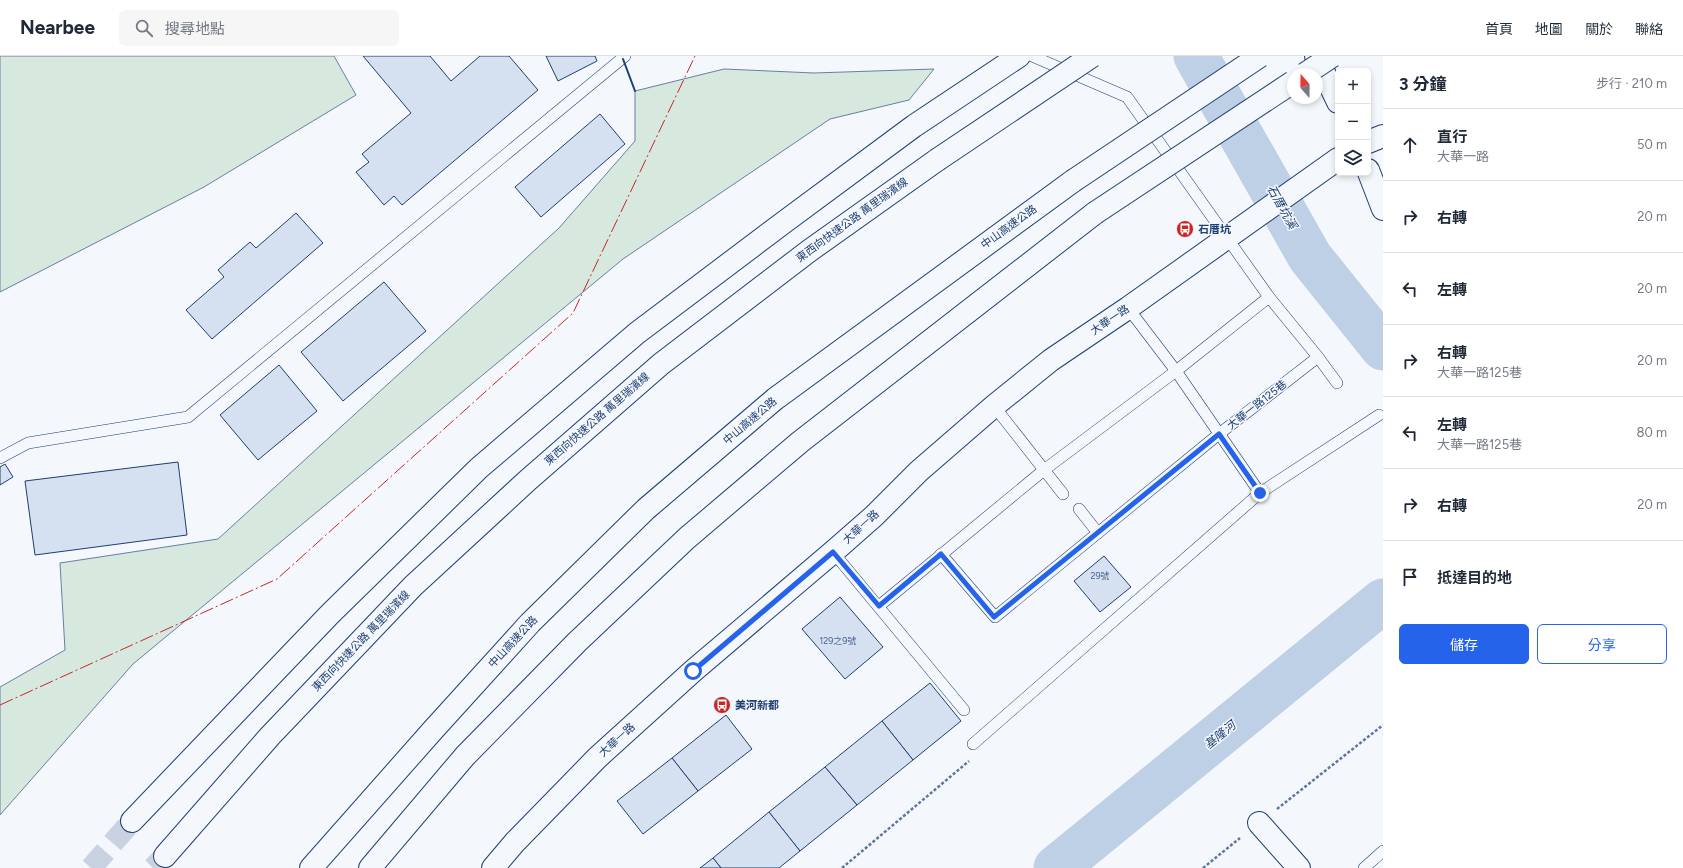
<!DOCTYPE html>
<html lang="zh-TW">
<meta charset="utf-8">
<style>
body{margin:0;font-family:Figtree,"Noto Sans TC",sans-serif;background:#f6f6f7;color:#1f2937}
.controls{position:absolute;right:12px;top:12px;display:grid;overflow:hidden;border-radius:6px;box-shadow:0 2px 6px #0003}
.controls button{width:36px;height:36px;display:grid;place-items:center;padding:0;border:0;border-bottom:1px solid #e0e1e3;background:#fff;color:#1f2937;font:20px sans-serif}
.compass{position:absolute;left:1287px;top:12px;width:36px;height:36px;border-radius:50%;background:#fff;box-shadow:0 2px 6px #0003;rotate:340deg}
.stop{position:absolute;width:12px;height:12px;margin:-9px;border:3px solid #2563eb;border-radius:50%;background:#fff}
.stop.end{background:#2563eb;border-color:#fff;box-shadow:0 1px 4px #0008}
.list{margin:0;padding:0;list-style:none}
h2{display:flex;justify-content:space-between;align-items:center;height:52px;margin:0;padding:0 16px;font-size:17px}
h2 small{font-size:13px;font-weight:400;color:#747a83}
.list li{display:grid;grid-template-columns:26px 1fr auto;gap:12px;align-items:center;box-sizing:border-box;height:72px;padding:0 16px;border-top:1px solid #e0e1e3}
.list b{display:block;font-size:15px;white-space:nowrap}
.list p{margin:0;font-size:13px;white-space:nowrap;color:#747a83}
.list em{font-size:13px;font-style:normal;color:#747a83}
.actions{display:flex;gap:8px;padding:12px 16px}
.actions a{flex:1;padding:9px 0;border:1px solid #2563eb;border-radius:6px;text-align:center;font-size:14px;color:#2563eb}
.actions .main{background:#2563eb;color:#fff}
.icon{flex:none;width:22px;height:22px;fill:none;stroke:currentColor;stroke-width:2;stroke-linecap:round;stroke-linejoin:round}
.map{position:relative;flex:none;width:1383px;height:812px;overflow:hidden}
header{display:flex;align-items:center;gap:24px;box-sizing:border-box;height:56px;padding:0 20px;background:#fff;border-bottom:1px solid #e0e1e3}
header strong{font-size:19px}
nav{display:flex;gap:22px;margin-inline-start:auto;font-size:14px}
.search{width:280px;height:36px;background:#f6f6f7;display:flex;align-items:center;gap:10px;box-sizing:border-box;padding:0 14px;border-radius:6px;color:#747a83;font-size:15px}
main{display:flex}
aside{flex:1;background:#fff}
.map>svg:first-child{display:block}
.green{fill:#d7e8df;stroke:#687fa3}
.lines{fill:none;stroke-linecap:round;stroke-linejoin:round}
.river{stroke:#bed0e5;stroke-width:45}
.building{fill:#d5e0f0;stroke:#1d3f73}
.trunk-tunnel{stroke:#c9d2e0;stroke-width:22;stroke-dasharray:22 11;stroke-linecap:butt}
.service-casing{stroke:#1d3f73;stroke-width:12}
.minor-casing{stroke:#1d3f73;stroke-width:24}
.trunk-casing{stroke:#1d3f73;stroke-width:24}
.motorway-casing{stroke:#1d3f73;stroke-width:24}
.path{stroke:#5e769c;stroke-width:2.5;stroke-dasharray:3 2;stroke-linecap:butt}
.service{stroke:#f4f7fb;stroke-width:11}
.minor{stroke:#f4f7fb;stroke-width:22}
.trunk{stroke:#f4f7fb;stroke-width:22}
.motorway{stroke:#f4f7fb;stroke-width:22}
.trunk-bridge-casing{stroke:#1d3f73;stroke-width:24;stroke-linecap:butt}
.motorway-bridge-casing{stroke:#1d3f73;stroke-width:24;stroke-linecap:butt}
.trunk-bridge{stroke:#f4f7fb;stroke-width:22}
.motorway-bridge{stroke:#f4f7fb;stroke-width:22}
.wall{stroke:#1d3f73;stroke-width:2}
.power{stroke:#c62828;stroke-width:1;stroke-dasharray:14 3 2 3;stroke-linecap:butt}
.route{stroke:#2563eb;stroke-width:5}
.labels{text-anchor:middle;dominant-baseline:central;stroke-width:3;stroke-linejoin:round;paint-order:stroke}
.number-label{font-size:9px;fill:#4b6792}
.street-label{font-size:11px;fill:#1d3f73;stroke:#f4f7fb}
.poi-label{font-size:11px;font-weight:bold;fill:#1d3f73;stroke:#f4f7fb;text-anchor:start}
.water-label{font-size:12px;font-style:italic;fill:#1d3f73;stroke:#f4f7fb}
</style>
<header>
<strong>Nearbee</strong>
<div class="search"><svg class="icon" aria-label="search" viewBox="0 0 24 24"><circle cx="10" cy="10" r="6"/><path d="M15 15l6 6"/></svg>搜尋地點</div>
<nav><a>首頁</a><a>地圖</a><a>關於</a><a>聯絡</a></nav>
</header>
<main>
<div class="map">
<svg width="1383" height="812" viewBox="0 0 1383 812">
<rect width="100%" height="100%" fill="#f4f7fb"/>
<g class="green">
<polygon points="0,0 334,0 356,39 204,131 0,236"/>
<polygon points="724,13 814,17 934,13 909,44 830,63 623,203 133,608 0,759 0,631 65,594 60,507 218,483 559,172 635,85 635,35"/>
</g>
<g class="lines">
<g class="river">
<polyline points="1196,0 1310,201 1383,292"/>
<polyline points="1056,812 1383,545"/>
</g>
</g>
<g class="building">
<polygon points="363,0 430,0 451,25 480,0 509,0 538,34 402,149 394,140 384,149 356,116 369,106 362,98 411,57"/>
<polygon points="546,0 595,0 597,5 558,25"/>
<polygon points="600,58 625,88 541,161 515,131"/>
<polygon points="296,157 323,187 212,283 186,254 224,221 218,214 250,186 256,192"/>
<polygon points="384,226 426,275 343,345 301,296"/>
<polygon points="279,309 317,355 258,404 220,359"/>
<polygon points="178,406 187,479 35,499 25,425"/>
<polygon points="5,408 13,421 0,429 0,411"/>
<polygon points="1104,500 1131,531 1100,556 1074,525"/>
<polygon points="840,541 883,591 845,623 802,573"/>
<polygon points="930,627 961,665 913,704 882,665"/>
<polygon points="726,659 752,693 698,735 672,702"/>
<polygon points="882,665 913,704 857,749 825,711"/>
<polygon points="672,702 698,735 643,778 617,745"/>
<polygon points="825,711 857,749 800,795 769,756"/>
<polygon points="769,756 800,795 779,812 721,812 713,802"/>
<polygon points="713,802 721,812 700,812"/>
</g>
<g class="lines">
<g class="trunk-tunnel">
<polyline points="91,812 132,765"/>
<polyline points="153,812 165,800"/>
</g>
<g class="service-casing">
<g id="service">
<polyline points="1128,252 1176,315 1260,437"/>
<polyline points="1318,301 1337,327"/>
<polyline points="994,350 1063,438"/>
<polyline points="0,402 28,387 188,361 625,0"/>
<polyline points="1079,453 1098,477"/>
<polyline points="833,496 964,654"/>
<polyline points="941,498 995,561 1219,378 1318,301 1269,241 1127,41 1032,0"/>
<polyline points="879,550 1044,414 1176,315 1269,241"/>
<polyline points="973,688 1260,437 1379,359"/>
<polyline points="1364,812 1383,795"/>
</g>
</g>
<g class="minor-casing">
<g id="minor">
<polyline points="1316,0 1338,46"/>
<polyline points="1368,86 1383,80"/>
<polyline points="1368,114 1383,153"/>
<polyline points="1259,767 1299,812"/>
<polyline points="493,812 515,786 597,702 693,615 833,496 874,460 919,415 994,350 1051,304 1128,252 1338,103"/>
</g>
</g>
<g class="trunk-casing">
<g id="trunk">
<polyline points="132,765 330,558 479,412 637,277 787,164 914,70 1019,0"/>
<polyline points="165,800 270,680 413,530 528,424 661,308 809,195 937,104"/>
</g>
</g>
<g class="motorway-casing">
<g id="motorway">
<polyline points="311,812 433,674 530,567 646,453 775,343 1073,125"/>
<polyline points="370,812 465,700 577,586 687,482 800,386 1095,157"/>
</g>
</g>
<g class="path">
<polyline points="1277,753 1383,669"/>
<polyline points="842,812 969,705"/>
<polyline points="1203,812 1240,782"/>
</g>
<use href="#service" class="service"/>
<use href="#minor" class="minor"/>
<use href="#trunk" class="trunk"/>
<use href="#motorway" class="motorway"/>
<g class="trunk-bridge-casing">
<polyline id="trunk-bridge" points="937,104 1092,0"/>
</g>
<g class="motorway-bridge-casing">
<g id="motorway-bridge">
<polyline points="1305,18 1332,0"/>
<polyline points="1073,125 1260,0"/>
<polyline points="1095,157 1293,26"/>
</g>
</g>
<use href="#trunk-bridge" class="trunk-bridge"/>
<use href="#motorway-bridge" class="motorway-bridge"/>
<polyline class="wall" points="623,3 635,35"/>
<polyline class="power" points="0,649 277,523 573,257 695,0"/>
</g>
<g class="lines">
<polyline class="route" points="693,615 833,496 879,550 941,498 994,561 1219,378 1260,437"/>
</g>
<defs>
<g id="bus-disc" transform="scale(0.9)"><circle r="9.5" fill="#c62828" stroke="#f4f7fb"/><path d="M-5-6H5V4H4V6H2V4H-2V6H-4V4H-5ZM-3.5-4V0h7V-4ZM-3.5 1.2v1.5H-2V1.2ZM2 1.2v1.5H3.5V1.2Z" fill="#fff"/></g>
</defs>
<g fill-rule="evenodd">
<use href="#bus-disc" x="1185" y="173"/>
<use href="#bus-disc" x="722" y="649"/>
</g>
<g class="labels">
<g class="number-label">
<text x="1100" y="519">29號</text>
<text x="838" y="584">129之9號</text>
</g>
<g class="street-label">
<text transform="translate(852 164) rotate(-36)">東西向快速公路 萬里瑞濱線</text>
<text transform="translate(1009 171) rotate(-36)">中山高速公路</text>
<text transform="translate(1110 264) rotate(-34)">大華一路</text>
<text transform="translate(1257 349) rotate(-38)">大華一路125巷</text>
<text transform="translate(597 363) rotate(-41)">東西向快速公路 萬里瑞濱線</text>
<text transform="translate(750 365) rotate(-40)">中山高速公路</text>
<text transform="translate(861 471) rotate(-42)">大華一路</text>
<text transform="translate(361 585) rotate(-46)">東西向快速公路 萬里瑞濱線</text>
<text transform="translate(513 586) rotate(-47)">中山高速公路</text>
<text transform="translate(617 684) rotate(-42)">大華一路</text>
</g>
<g class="poi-label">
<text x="1198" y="173">石厝坑</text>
<text x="735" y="649">美河新都</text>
</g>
<g class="water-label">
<text transform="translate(1282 151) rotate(61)">石厝坑溪</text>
<text transform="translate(1220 679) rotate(-39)">基隆河</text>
</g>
</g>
</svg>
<div class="controls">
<button>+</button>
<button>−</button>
<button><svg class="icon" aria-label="layers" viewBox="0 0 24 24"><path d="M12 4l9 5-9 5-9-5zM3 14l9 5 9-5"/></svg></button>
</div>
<svg class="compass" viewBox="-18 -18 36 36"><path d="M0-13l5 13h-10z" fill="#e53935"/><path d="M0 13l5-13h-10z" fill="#747a83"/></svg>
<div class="stop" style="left:693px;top:615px"></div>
<div class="stop end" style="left:1260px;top:437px"></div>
</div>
<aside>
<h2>3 分鐘<small>步行 · 210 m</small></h2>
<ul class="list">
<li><svg class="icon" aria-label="ahead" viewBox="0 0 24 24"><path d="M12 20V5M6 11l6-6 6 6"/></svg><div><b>直行</b><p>大華一路</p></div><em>50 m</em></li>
<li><svg class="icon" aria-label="right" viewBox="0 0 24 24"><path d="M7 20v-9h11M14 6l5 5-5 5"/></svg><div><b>右轉</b></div><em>20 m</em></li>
<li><svg class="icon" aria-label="left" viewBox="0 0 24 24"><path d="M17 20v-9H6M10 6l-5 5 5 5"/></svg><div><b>左轉</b></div><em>20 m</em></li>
<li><svg class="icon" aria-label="right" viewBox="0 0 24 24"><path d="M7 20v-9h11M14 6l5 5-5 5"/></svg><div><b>右轉</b><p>大華一路125巷</p></div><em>20 m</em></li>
<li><svg class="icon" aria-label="left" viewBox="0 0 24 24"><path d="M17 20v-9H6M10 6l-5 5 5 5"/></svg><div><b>左轉</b><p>大華一路125巷</p></div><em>80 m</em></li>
<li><svg class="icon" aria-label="right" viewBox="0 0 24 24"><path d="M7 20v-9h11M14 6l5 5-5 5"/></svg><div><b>右轉</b></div><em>20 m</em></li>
<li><svg class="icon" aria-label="arrive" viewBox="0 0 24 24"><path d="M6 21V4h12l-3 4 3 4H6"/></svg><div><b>抵達目的地</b></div></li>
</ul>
<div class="actions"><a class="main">儲存</a><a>分享</a></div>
</aside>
</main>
